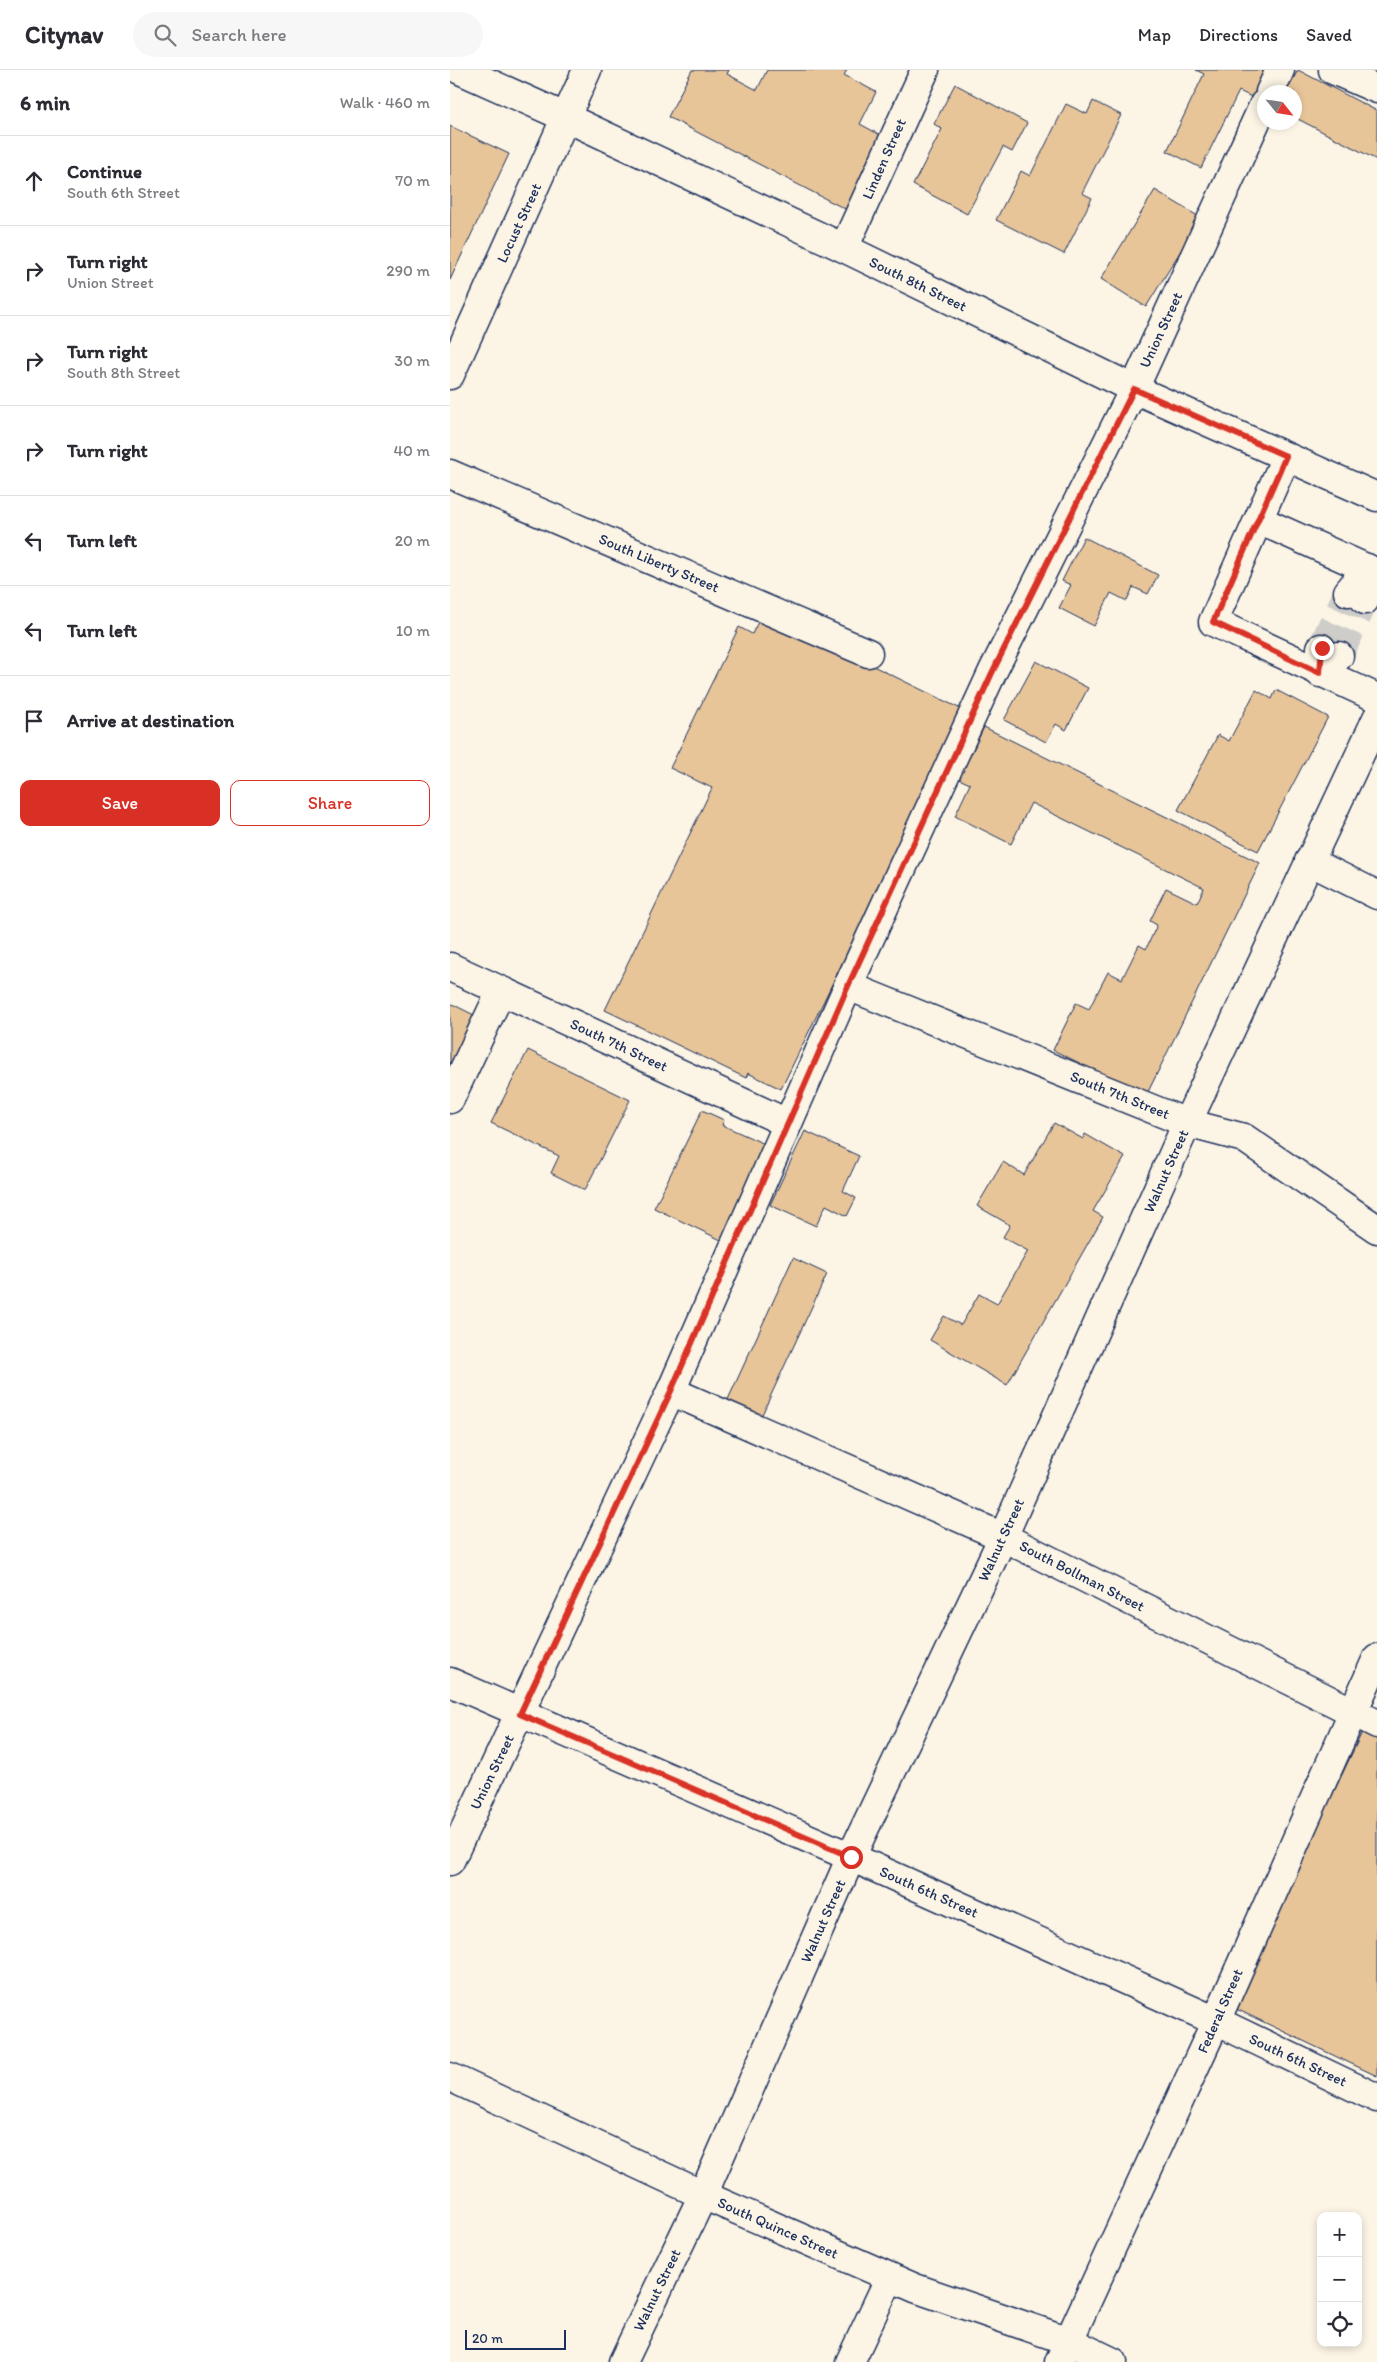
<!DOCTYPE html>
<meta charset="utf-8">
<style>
body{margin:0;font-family:Itim,sans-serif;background:#f7f7f7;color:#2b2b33}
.controls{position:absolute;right:15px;bottom:15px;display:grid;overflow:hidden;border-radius:10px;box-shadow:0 2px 8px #0003}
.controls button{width:45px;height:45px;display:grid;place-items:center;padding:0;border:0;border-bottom:1px solid #e1e1e2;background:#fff;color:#2b2b33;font:25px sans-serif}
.compass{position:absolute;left:807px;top:15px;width:45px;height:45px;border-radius:50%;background:#fff;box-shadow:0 2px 8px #0003;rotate:120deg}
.scale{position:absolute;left:15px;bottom:12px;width:101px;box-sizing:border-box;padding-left:5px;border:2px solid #1b2f5e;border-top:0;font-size:14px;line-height:18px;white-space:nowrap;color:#1b2f5e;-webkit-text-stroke:4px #fcf5e5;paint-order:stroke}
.stop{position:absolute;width:15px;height:15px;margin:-11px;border:4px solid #d93025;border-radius:50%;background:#fff}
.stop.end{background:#d93025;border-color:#fff;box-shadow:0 1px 5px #0008}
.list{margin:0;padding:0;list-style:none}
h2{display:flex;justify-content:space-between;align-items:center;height:65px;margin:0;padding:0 20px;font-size:21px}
h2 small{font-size:16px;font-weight:400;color:#7c7c81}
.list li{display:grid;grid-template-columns:32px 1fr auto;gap:15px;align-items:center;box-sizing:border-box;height:90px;padding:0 20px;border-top:1px solid #e1e1e2}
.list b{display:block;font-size:19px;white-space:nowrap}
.list p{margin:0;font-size:16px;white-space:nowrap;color:#7c7c81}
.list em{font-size:16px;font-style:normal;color:#7c7c81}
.actions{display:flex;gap:10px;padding:15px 20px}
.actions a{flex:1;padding:11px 0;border:1px solid #d93025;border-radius:10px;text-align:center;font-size:18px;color:#d93025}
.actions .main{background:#d93025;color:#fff}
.icon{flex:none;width:28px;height:28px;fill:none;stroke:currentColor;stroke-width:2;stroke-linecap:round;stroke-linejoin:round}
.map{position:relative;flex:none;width:927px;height:2292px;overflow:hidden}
header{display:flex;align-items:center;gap:30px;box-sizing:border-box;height:70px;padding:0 25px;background:#fff;border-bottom:1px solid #e1e1e2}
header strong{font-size:24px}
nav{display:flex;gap:28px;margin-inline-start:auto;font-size:18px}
.search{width:350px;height:45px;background:#f7f7f7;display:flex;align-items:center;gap:12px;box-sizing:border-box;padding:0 18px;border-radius:28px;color:#7c7c81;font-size:19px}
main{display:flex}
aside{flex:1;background:#fff}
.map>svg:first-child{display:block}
.building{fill:#e8c599;stroke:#1b2f5e}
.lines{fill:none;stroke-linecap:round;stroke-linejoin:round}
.minor-tunnel{stroke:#cfcdca;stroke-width:28;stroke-dasharray:28 14;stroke-linecap:butt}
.minor-casing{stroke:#1b2f5e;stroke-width:31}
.highway-casing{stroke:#1b2f5e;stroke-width:31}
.minor{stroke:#fcf5e5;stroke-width:28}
.highway{stroke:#fcf5e5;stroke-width:28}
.route{stroke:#d93025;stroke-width:6}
.labels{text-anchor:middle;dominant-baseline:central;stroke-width:4;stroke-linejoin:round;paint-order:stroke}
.street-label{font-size:15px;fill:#1b2f5e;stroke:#fcf5e5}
</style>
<header>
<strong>Citynav</strong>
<div class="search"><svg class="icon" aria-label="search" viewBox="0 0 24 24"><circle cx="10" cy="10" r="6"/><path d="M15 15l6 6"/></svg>Search here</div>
<nav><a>Map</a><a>Directions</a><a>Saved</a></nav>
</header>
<main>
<aside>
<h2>6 min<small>Walk · 460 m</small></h2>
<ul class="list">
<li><svg class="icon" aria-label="ahead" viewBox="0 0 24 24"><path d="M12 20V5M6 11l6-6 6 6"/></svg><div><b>Continue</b><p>South 6th Street</p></div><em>70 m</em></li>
<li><svg class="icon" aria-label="right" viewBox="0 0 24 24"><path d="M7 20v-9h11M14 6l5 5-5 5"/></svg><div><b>Turn right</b><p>Union Street</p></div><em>290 m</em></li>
<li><svg class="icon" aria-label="right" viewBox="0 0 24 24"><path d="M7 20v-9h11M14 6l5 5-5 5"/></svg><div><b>Turn right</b><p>South 8th Street</p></div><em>30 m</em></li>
<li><svg class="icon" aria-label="right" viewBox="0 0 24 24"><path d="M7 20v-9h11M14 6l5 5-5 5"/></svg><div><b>Turn right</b></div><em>40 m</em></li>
<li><svg class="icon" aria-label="left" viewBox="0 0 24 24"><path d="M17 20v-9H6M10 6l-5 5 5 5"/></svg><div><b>Turn left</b></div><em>20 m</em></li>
<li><svg class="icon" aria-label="left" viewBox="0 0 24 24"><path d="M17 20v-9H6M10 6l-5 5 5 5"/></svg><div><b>Turn left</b></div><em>10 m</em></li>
<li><svg class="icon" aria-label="arrive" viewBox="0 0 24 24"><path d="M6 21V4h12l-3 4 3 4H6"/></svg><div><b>Arrive at destination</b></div></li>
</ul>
<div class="actions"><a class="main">Save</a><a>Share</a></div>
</aside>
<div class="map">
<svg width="927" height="2292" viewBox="0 0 927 2292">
<rect width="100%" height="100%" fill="#fcf5e5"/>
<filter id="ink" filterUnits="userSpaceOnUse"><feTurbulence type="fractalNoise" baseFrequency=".02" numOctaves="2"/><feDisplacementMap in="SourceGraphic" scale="10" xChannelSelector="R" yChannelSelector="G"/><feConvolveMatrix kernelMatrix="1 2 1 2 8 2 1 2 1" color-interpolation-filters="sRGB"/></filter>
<g filter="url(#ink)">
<g class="building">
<polygon points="242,0 279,0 277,4 307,20 317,0 397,0 394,5 426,22 410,54 436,68 399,141 218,47"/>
<polygon points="746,0 820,0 806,29 789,21 751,98 717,81 754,4"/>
<polygon points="848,0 927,41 927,90 844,47 844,22 836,22"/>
<polygon points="505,14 577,53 562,82 553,77 517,144 463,115 492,59 484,54"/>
<polygon points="643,31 671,45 632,123 642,128 614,184 546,150 571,101 580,106 616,34 637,44"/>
<polygon points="0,56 59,84 0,210"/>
<polygon points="705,120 751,148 696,237 651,209"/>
<polygon points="634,467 708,505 698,524 683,517 677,531 661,523 644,556 609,538 621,515 612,511"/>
<polygon points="313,542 515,641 331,1019 298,1003 296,1008 155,940 262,718 220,698 289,557 302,564"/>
<polygon points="586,591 638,618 616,660 606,654 596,672 554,650"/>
<polygon points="806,620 822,629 826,620 878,647 808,781 728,740 768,665 779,671"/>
<polygon points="534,657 810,793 696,1026 603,980 626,933 639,939 658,902 672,909 689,875 696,879 707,855 700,851 716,818 747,833 754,818 581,733 561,774 505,746 520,714 509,709"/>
<polygon points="0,933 30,948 0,1009"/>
<polygon points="78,980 180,1030 135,1120 101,1103 109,1086 41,1053"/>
<polygon points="252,1040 274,1050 272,1055 317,1075 271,1170 204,1138"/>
<polygon points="604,1053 633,1069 635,1064 675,1087 643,1141 653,1147 557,1315 480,1270 494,1246 511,1255 529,1224 547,1234 578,1181 553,1167 560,1155 527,1136 553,1092 574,1105"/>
<polygon points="355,1061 409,1086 393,1121 406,1128 397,1146 376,1135 366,1156 320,1135"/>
<polygon points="343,1188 377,1204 309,1351 275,1336"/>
<polygon points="914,1658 927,1664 927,2006 782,1937"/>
</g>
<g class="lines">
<g class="minor-tunnel">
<polyline points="871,578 898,522"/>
<polyline points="889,586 915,530"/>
</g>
<g class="minor-casing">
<g id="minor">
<polyline points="10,0 117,48 394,178 684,319 927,427"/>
<polyline points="883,0 927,19"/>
<polyline points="820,22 830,0"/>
<polyline points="394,178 475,0"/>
<polyline points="0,305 137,0"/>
<polyline points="836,387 763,552 927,628"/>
<polyline points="0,404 418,583"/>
<polyline points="809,450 927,503"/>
<polyline points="898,522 917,498 915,530"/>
<polyline points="871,578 870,603 889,586"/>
<polyline points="859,791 927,825"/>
<polyline points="0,897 337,1053"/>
<polyline points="398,916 737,1053 794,1068 927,1159"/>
<polyline points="0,1029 51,921"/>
<polyline points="221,1321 553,1467 927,1654"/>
<polyline points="0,1612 401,1787 766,1951 927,2028"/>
<polyline points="0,1791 221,1321 398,916 542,603 684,319 814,34"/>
<polyline points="0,2007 253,2125 465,2218 619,2271 663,2292"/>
<polyline points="400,2292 440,2207"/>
<polyline points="609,2292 766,1951 927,1588"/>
</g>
</g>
<g class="highway-casing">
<polyline id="highway" points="173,2292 253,2125 401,1787 553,1467 737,1053 927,648"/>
</g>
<use href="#minor" class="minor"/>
<use href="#highway" class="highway"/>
</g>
</g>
<g class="lines" filter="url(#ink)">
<polyline class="route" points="401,1787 70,1644 221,1321 398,916 542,603 684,319 836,386 763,552 870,603 872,578"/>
</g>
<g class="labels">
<g class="street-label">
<text transform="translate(434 89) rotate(-66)">Linden Street</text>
<text transform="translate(69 153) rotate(-65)">Locust Street</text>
<text transform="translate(468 214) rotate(26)">South 8th Street</text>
<text transform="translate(711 260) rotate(-65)">Union Street</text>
<text transform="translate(209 493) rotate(23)">South Liberty Street</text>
<text transform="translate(169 975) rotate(25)">South 7th Street</text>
<text transform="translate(670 1025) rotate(22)">South 7th Street</text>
<text transform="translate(716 1101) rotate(-66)">Walnut Street</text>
<text transform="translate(551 1470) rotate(-65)">Walnut Street</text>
<text transform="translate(632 1506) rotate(27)">South Bollman Street</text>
<text transform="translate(42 1702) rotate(-64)">Union Street</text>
<text transform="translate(479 1822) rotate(24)">South 6th Street</text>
<text transform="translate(373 1851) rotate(-66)">Walnut Street</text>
<text transform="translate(770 1941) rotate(-66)">Federal Street</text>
<text transform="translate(848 1990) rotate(25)">South 6th Street</text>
<text transform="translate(328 2158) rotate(24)">South Quince Street</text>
<text transform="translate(207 2220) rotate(-64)">Walnut Street</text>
</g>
</g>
</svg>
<div class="controls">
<button>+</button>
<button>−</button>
<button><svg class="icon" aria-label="locate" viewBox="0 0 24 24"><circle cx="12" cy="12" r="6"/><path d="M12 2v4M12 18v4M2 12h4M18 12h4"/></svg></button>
</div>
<svg class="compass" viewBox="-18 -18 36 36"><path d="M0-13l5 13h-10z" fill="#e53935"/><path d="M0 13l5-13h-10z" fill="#7c7c81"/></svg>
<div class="scale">20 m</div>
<div class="stop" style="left:401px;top:1787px"></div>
<div class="stop end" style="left:872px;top:578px"></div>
</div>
</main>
